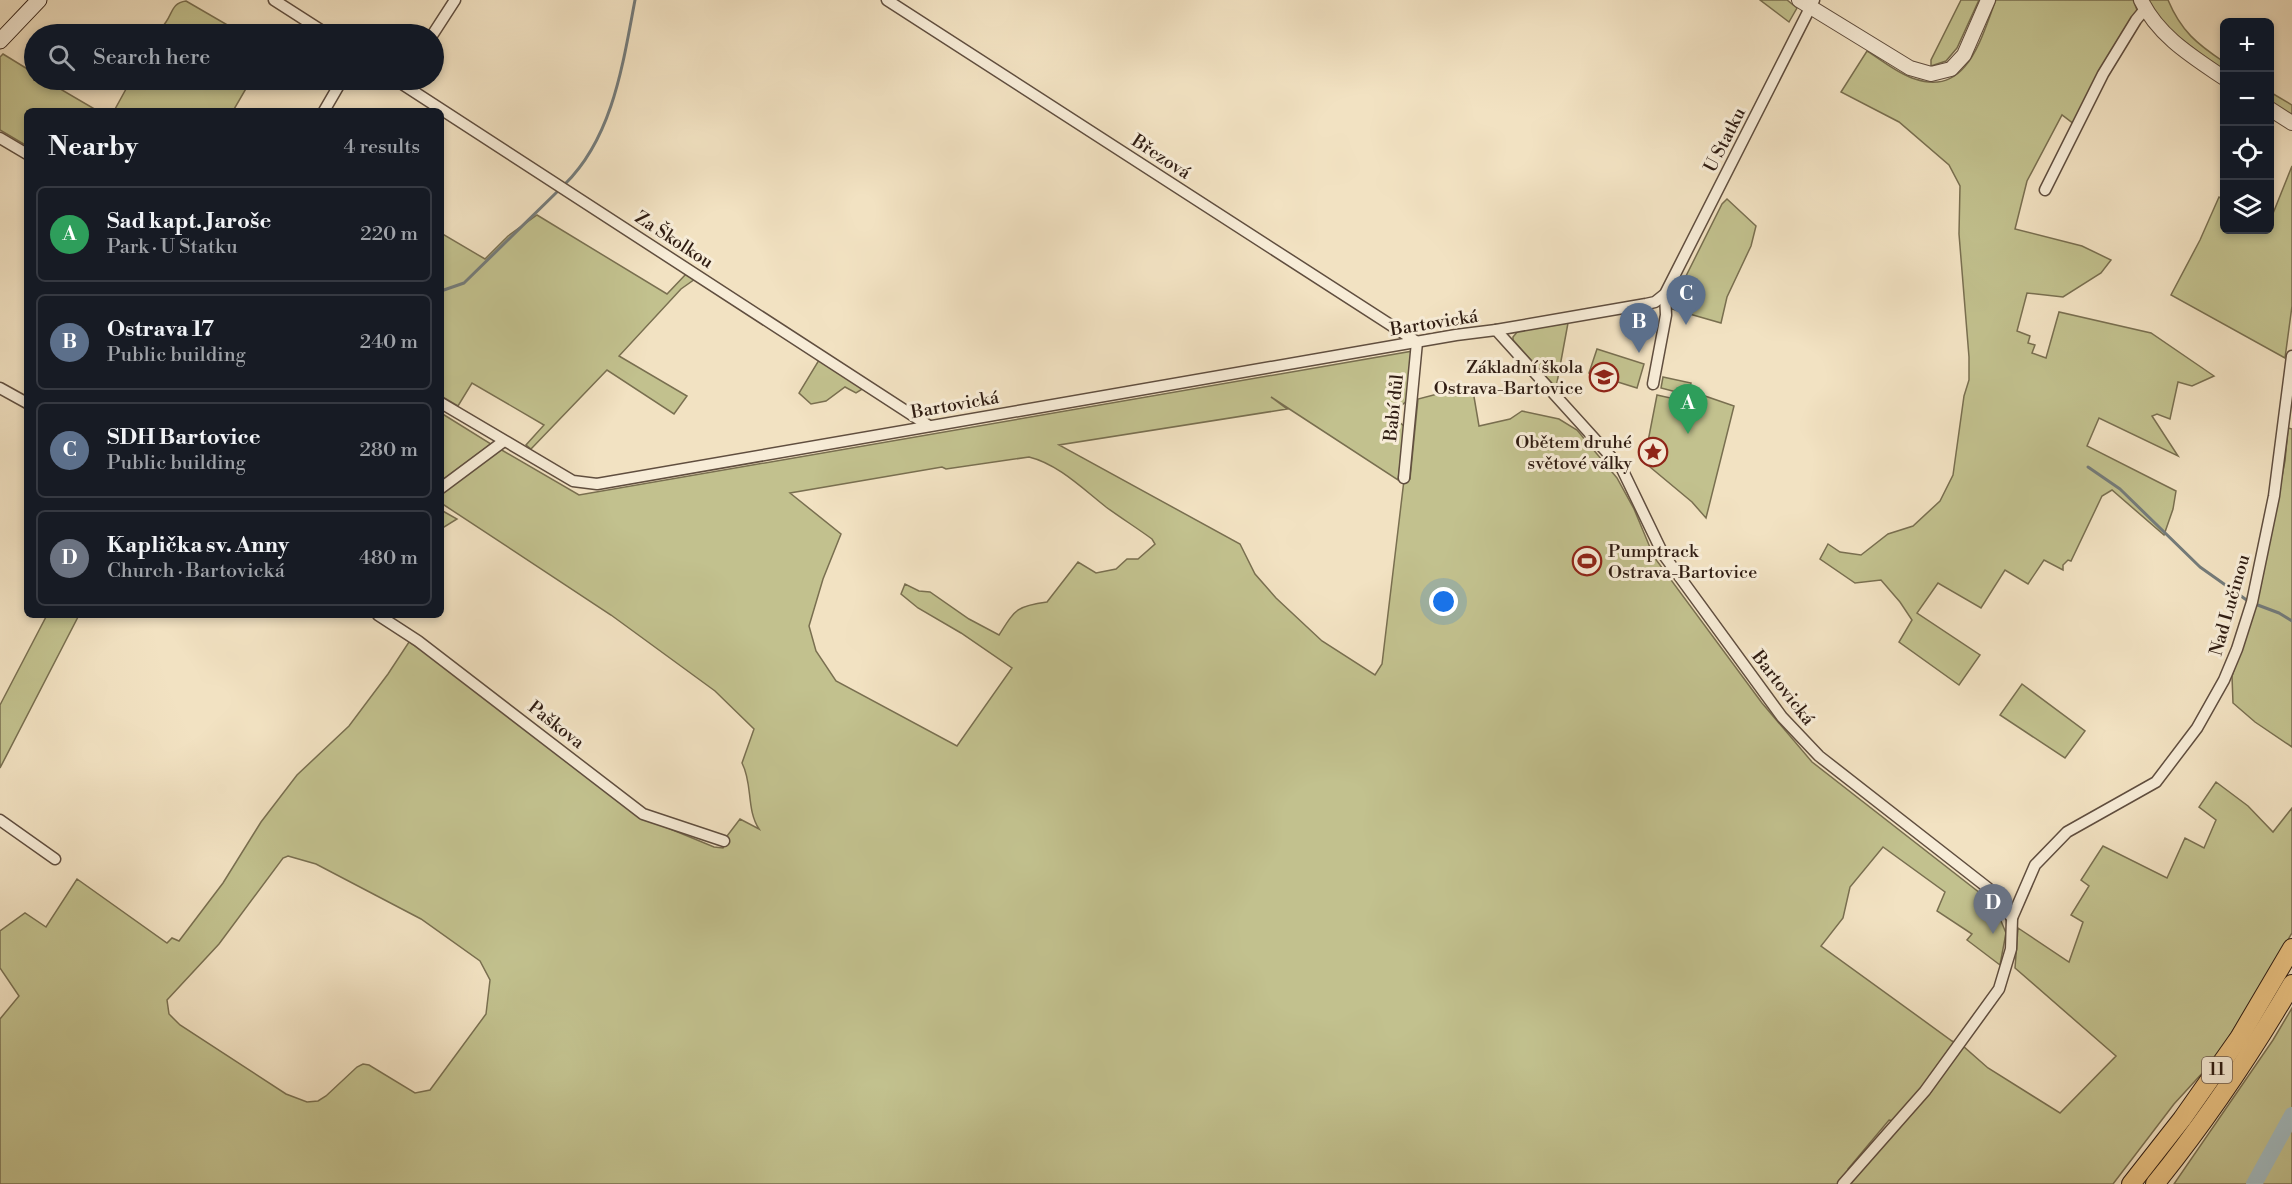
<!DOCTYPE html>
<meta charset="utf-8">
<style>
body{margin:0;font-family:"Libre Bodoni",serif;background:#20242c;color:#f1f3f6}
.controls{position:absolute;right:18px;top:18px;display:grid;overflow:hidden;border-radius:9px;box-shadow:0 3px 9px #0003}
.controls button{width:54px;height:54px;display:grid;place-items:center;padding:0;border:0;border-bottom:2px solid #363941;background:#171b24;color:#f1f3f6;font:30px sans-serif}
.you{position:absolute;left:1444px;top:602px;width:21px;height:21px;margin:-15px;border:4px solid #fff;border-radius:50%;background:#1a73e8;box-shadow:0 0 0 9px #1a73e833}
.badge{display:grid;place-items:center;width:39px;height:39px;border-radius:50%;background:#c59692;color:#fff;font-size:20px;font-weight:700}
.pin{position:absolute;translate:-50% -50px;filter:drop-shadow(0 2px 3px #0008)}
.pin::after{content:'';position:absolute;top:32px;width:21px;height:18px;background:inherit;clip-path:polygon(0 0,100% 0,50% 100%)}
.list{margin:0;padding:0;list-style:none}
h2{display:flex;justify-content:space-between;align-items:center;height:78px;margin:0;padding:0 24px;font-size:26px}
h2 small{font-size:20px;font-weight:400;color:#9ea1a6}
.list li{display:grid;grid-template-columns:39px 1fr auto;gap:18px;align-items:center;box-sizing:border-box;height:96px;margin:0 12px 12px;padding:0 12px;border:2px solid #363941;border-radius:9px}
.list b{display:block;font-size:22px;white-space:nowrap}
.list p{margin:0;font-size:20px;white-space:nowrap;color:#9ea1a6}
.list em{font-size:20px;font-style:normal;color:#9ea1a6}
.icon{flex:none;width:33px;height:33px;fill:none;stroke:currentColor;stroke-width:2;stroke-linecap:round;stroke-linejoin:round}
.map{position:relative;flex:none;width:2292px;height:1184px;overflow:hidden}
.search{position:absolute;background:#171b24;box-shadow:0 3px 9px #0003;left:24px;top:24px;width:420px;height:66px;display:flex;align-items:center;gap:15px;box-sizing:border-box;padding:0 21px;border-radius:33px;color:#9ea1a6;font-size:22px}
.panel{position:absolute;background:#171b24;box-shadow:0 3px 9px #0003;left:24px;top:108px;width:420px;height:510px;border-radius:9px}
.map>svg:first-child{display:block}
.green{fill:#c2c18e;stroke:#796f50;stroke-width:1.5;fill-rule:evenodd}
.lines{fill:none;stroke-linecap:round;stroke-linejoin:round}
.stream{stroke:#747b7a;stroke-width:3}
.river{stroke:#a2babf;stroke-width:16}
.minor-casing{stroke:#604e3f;stroke-width:13}
.tertiary-casing{stroke:#604e3f;stroke-width:16}
.secondary-casing{stroke:#301d13;stroke-width:17}
.trunk-casing{stroke:#301d13;stroke-width:20}
.minor{stroke:#f7ecd7;stroke-width:10}
.tertiary{stroke:#f7ecd7;stroke-width:14}
.secondary{stroke:#f7ecd7;stroke-width:15}
.trunk{stroke:#e9c181;stroke-width:18}
.labels{text-anchor:middle;dominant-baseline:central;stroke-width:6;stroke-linejoin:round;paint-order:stroke}
.shield{fill:#f7ecd7;stroke:#6c5b4e;stroke-width:1.5}
.shield-label{font-size:16px;font-weight:bold;fill:#301d13}
.street-label{font-size:18px;fill:#301d13;stroke:#f7ecd7}
.poi-label{font-size:18px;fill:#301d13;stroke:#f7ecd7;text-anchor:end}
</style>
<div class="map">
<svg width="2292" height="1184" viewBox="0 0 2292 1184">
<rect width="100%" height="100%" fill="#f2e2c2"/>
<filter id="stains"><feTurbulence type="fractalNoise" baseFrequency=".00333" numOctaves="4"/><feColorMatrix values="0 0 0 0 .2 0 0 0 0 .09 0 0 0 0 .02 0 0 0 .5 -.17"/></filter>
<radialGradient id="worn" r=".72"><stop offset=".6" stop-color="#630" stop-opacity="0"/><stop offset="1" stop-color="#630" stop-opacity=".3"/></radialGradient>
<g class="green">
<polygon points="1760,0 1787,0 1797,8 1789,22"/>
<polygon points="1961,0 1979,0 1957,48 1946,61 1931,66 1931,60"/>
<path d="M1996,0H2133L2137,10L2078,127L2062,115L2027,181L2015,229L2082,246L2111,260L2101,273L2063,297L2027,293L2017,331L2030,336L2028,343L2035,345L2032,353L2046,358L2059,312L2151,333L2214,376L2192,386L2178,382L2170,419L2157,414L2152,416L2178,456L2099,418L2087,446L2176,491L2173,509L2164,535L2112,490L2102,496L2071,561L2068,560L2063,565V570L2044,560L2028,584L2005,570L1981,608L1938,583L1917,613L1980,655L1959,685L1899,642L1912,620L1900,602L1881,580L1855,583L1820,559L1828,544L1840,552L1861,555L1888,534L1913,526L1940,501L1953,475L1964,396L1969,380V357L1959,234L1960,186L1949,165L1899,122L1841,92L1867,51C1882,60 1898,74 1915,79C1968,97 1981,37 1996,0Z"/>
<path d="M2148,0H2168C2181,31 2197,44 2224,62V72L2166,27Z"/>
<path d="M186,1L243,34H156C159,30 163,27 166,22C173,12 172,3 186,1Z"/>
<polygon points="3,54 34,73 34,80 45,80 98,111 27,111 27,146 0,130 0,57"/>
<polygon points="131,80 251,80 233,111 114,111"/>
<polygon points="2270,92 2292,105 2292,116 2270,102"/>
<polygon points="2292,166 2292,306 2285,358 2171,295 2200,240 2219,197 2224,200 2224,230 2270,230 2270,221"/>
<polygon points="1727,199 1756,226 1751,246 1727,297 1721,323 1672,309 1673,302 1722,204"/>
<polygon points="537,215 667,294 687,273 695,279 681,289 619,356 687,396 674,414 607,370 531,449 526,445 544,425 472,383 458,406 441,396 441,233 485,259 508,236"/>
<polygon points="1568,323 1556,388 1513,340 1513,337 1518,331"/>
<polygon points="1597,349 1644,364 1637,388 1589,373"/>
<path d="M1413,351L1408,400L1397,409L1396,419L1405,427L1398,480L1271,397L1287,409L1059,445L1240,544L1255,574L1276,598L1322,641L1375,675L1382,664L1404,480L1410,479L1418,399L1472,385L1479,426L1510,419L1522,411L1559,419L1577,430L1617,478L1634,509L1654,557L1762,703L1812,762L1994,904L2006,933L2000,965L1967,940L1972,934L1937,911L1945,892L1883,847L1850,887L1843,918L1821,946L1952,1041L1964,1047L1988,1068L2060,1113L2116,1056L2015,968L2018,928L2069,962L2083,922L2071,915L2089,886L2081,880L2103,846L2167,878L2185,838L2204,848L2216,820L2199,807L2216,782L2248,806L2273,832L2292,808V933L2217,1057L2174,1104L2113,1184H0V1019L19,996L0,968V931L25,913L46,927L77,879L167,943L172,938L179,941L223,883L261,822L297,775L349,726L388,674L409,642L437,661L639,816L714,847L723,848L727,836L740,819L759,829C746,809 753,784 742,763L754,729L715,691L611,615L441,503V492L500,449L579,495ZM1029,457C1058,464 1083,489 1106,507C1121,518 1137,528 1152,539L1155,544L1138,559H1127L1116,569L1096,573L1078,562L1047,602C1016,606 1015,610 999,635L969,619L930,592L919,591L905,584L901,594L918,608L961,633L1012,668L957,746L836,681L816,651L809,626L823,579L841,534L790,493L942,467L946,469ZM288,856L316,864L421,919L480,961L490,980L486,1014L430,1090L415,1093L369,1065L363,1064L357,1067L326,1096L318,1101L307,1102L286,1094L180,1025L169,1014L167,1000L219,944L283,858ZM1889,1120L1899,1123L1857,1174L1848,1169Z"/>
<polygon points="819,360 864,388 856,393 845,387 826,401 811,404 799,393"/>
<polygon points="1663,377 1691,383 1688,395 1661,388"/>
<polygon points="1657,395 1697,404 1702,395 1734,406 1706,518 1692,502 1644,462"/>
<polygon points="441,413 491,444 441,481"/>
<polygon points="2288,428 2292,429 2292,747 2255,722 2233,703 2232,676 2259,594 2285,461"/>
<polygon points="441,510 457,519 441,529"/>
<polygon points="47,615 79,615 0,768 0,705"/>
<polygon points="2022,684 2085,731 2065,758 2000,715"/>
<polygon points="2292,1008 2292,1184 2174,1184 2273,1040"/>
</g>
<g class="lines">
<g class="stream">
<path d="M565,184C613,137 623,63 635,0"/>
<polyline points="441,291 464,283 559,190"/>
<polyline points="2088,467 2120,489 2200,567 2248,601"/>
<polyline points="2255,604 2279,613 2292,621"/>
</g>
<polyline class="river" points="2254,1184 2292,1115"/>
<g class="minor-casing">
<g id="minor">
<polyline points="274,0 327,34"/>
<polyline points="887,0 1417,342 1404,478"/>
<polyline points="433,34 455,0"/>
<polyline points="396,80 929,426"/>
<polyline points="324,111 342,80"/>
<polyline points="0,138 27,154"/>
<polyline points="2045,190 2103,74 2136,20 2145,9"/>
<polyline points="1496,330 1646,304 1655,302 1665,294 1814,0"/>
<polyline points="1653,384 1666,315 1665,294"/>
<polyline points="0,388 27,403"/>
<polyline points="441,403 573,481 597,484 1456,335 1496,330 1622,469 1663,554 1782,717 1819,756 1988,888 2012,918"/>
<polyline points="441,488 504,441"/>
<polyline points="378,615 418,641 643,814 724,841"/>
<polyline points="0,820 55,859"/>
<polyline points="1843,1184 1925,1091 1999,989 2011,949 2012,918 2035,865 2067,832 2156,782 2197,728 2224,680 2237,649 2252,602 2274,496 2292,356"/>
</g>
</g>
<g class="tertiary-casing">
<g id="tertiary">
<polyline points="1799,0 1910,68 1931,74 1951,69 1964,55 1988,0"/>
<path d="M2141,0C2158,36 2193,57 2224,78"/>
<polyline points="2270,109 2292,123"/>
</g>
</g>
<g class="secondary-casing">
<polyline id="secondary" points="0,41 39,0"/>
</g>
<g class="trunk-casing">
<g id="trunk">
<polyline points="2131,1184 2182,1119 2239,1038 2292,948"/>
<path d="M2155,1184C2206,1121 2251,1054 2292,984"/>
</g>
</g>
<use href="#minor" class="minor"/>
<use href="#tertiary" class="tertiary"/>
<use href="#secondary" class="secondary"/>
<use href="#trunk" class="trunk"/>
</g>
<defs>
<g id="school-ring" transform="scale(1.5)"><circle r="9.5" fill="#f7ecd7" stroke="#8f2418" stroke-width="1.5"/><path d="M0-5L7-2L0 1L-7-2ZM-4 1L0 2.5L4 1V4Q0 6-4 4Z" fill="#8f2418"/></g>
<g id="sight-ring" transform="scale(1.5)"><circle r="9.5" fill="#f7ecd7" stroke="#8f2418" stroke-width="1.5"/><path d="M0-6L1.8-2.2L6-1.7L2.9 1.2L3.7 5.4L0 3.3L-3.7 5.4L-2.9 1.2L-6-1.7L-1.8-2.2Z" fill="#8f2418"/></g>
<g id="stadium-ring" transform="scale(1.5)"><circle r="9.5" fill="#f7ecd7" stroke="#8f2418" stroke-width="1.5"/><path d="M0-5a6.5 5 0 1 0 0 10a6.5 5 0 1 0 0-10ZM-3.5-1.8h7v3.6h-7Z" fill="#8f2418"/></g>
</defs>
<g fill-rule="evenodd">
<use href="#school-ring" x="1604" y="377"/>
<use href="#sight-ring" x="1653" y="452"/>
<use href="#stadium-ring" x="1587" y="561"/>
</g>
<g class="labels">
<rect class="shield" x="2202" y="1057" width="30" height="26" rx="4.5"/>
<g class="shield-label">
<text x="2217" y="1070">11</text>
</g>
<g class="street-label">
<text transform="translate(1725 140) rotate(-63)">U Statku</text>
<text transform="translate(1161 157) rotate(33)">Březová</text>
<text transform="translate(674 240) rotate(33)">Za Školkou</text>
<text transform="translate(1434 323) rotate(-9)">Bartovická</text>
<text transform="translate(955 405) rotate(-10)">Bartovická</text>
<text transform="translate(1394 408) rotate(-84)">Babí důl</text>
<text transform="translate(2230 605) rotate(-74)">Nad Lučinou</text>
<text transform="translate(1783 688) rotate(52)">Bartovická</text>
<text transform="translate(556 725) rotate(38)">Paškova</text>
</g>
<g class="poi-label">
<text x="1583" y="367">Základní škola<tspan x="1583" dy="21">Ostrava-Bartovice</tspan></text>
<text x="1632" y="442">Obětem druhé<tspan x="1632" dy="21">světové války</tspan></text>
<text x="1608" y="551" text-anchor="start">Pumptrack<tspan x="1608" dy="21">Ostrava-Bartovice</tspan></text>
</g>
</g>
<rect width="100%" height="100%" filter="url(#stains)"/>
<rect width="100%" height="100%" fill="url(#worn)"/>
</svg>
<div class="controls">
<button>+</button>
<button>−</button>
<button><svg class="icon" aria-label="locate" viewBox="0 0 24 24"><circle cx="12" cy="12" r="6"/><path d="M12 2v4M12 18v4M2 12h4M18 12h4"/></svg></button>
<button><svg class="icon" aria-label="layers" viewBox="0 0 24 24"><path d="M12 4l9 5-9 5-9-5zM3 14l9 5 9-5"/></svg></button>
</div>
<div class="you"></div>
<div class="pin badge" style="left:1688px;top:434px;background:#2e9e5b">A</div>
<div class="pin badge" style="left:1639px;top:353px;background:#5c6f8a">B</div>
<div class="pin badge" style="left:1686px;top:325px;background:#5c6f8a">C</div>
<div class="pin badge" style="left:1993px;top:934px;background:#6b7280">D</div>
<div class="search"><svg class="icon" aria-label="search" viewBox="0 0 24 24"><circle cx="10" cy="10" r="6"/><path d="M15 15l6 6"/></svg>Search here</div>
<section class="panel">
<h2>Nearby<small>4 results</small></h2>
<ul class="list">
<li><span class="badge" style="background:#2e9e5b">A</span><div><b>Sad kapt. Jaroše</b><p>Park · U Statku</p></div><em>220 m</em></li>
<li><span class="badge" style="background:#5c6f8a">B</span><div><b>Ostrava 17</b><p>Public building</p></div><em>240 m</em></li>
<li><span class="badge" style="background:#5c6f8a">C</span><div><b>SDH Bartovice</b><p>Public building</p></div><em>280 m</em></li>
<li><span class="badge" style="background:#6b7280">D</span><div><b>Kaplička sv. Anny</b><p>Church · Bartovická</p></div><em>480 m</em></li>
</ul>
</section>
</div>
